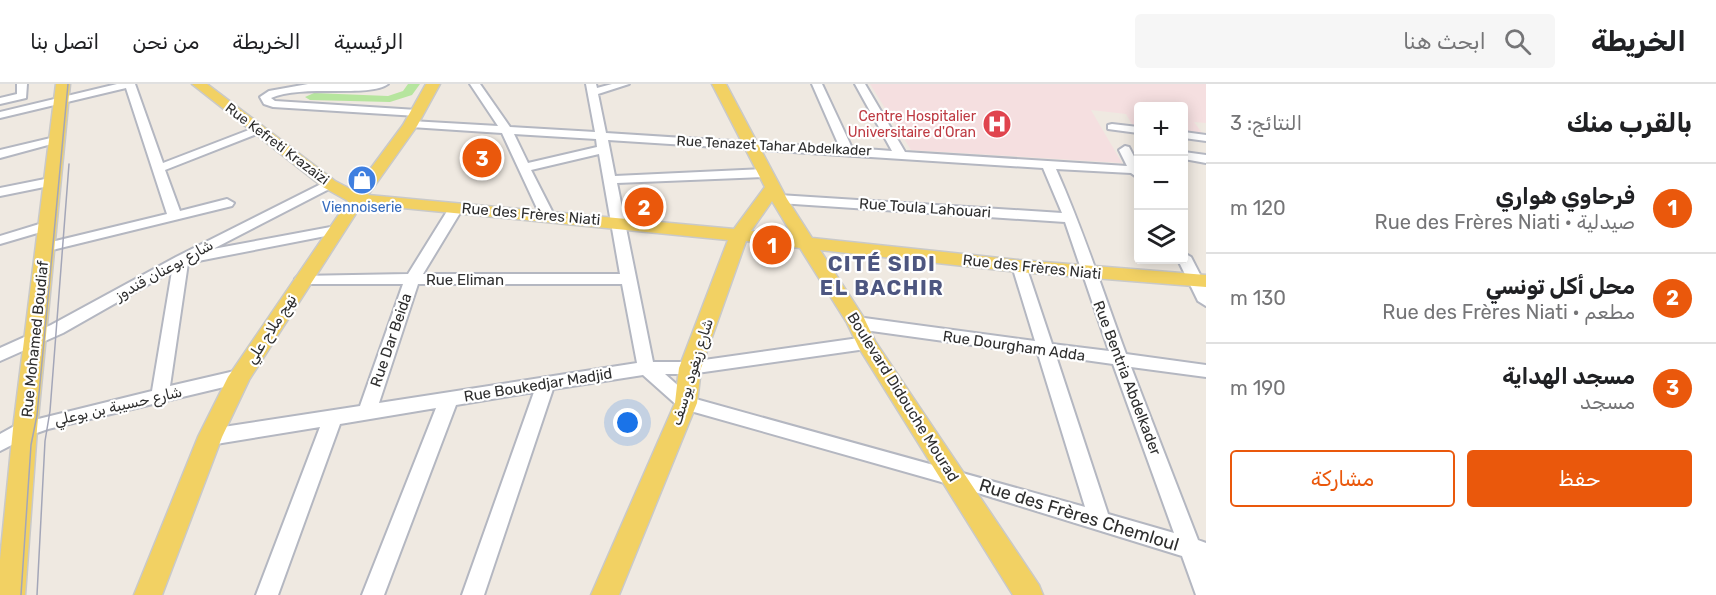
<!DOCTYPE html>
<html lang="ar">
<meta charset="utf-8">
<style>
body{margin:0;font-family:Rubik,"Noto Sans Arabic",sans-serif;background:#f6f6f6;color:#202124;direction:rtl}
.controls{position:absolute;right:18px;top:18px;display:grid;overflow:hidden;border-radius:6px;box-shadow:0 3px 15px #0003}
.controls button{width:54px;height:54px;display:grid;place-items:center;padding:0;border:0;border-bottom:2px solid #e0e0e0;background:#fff;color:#202124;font:30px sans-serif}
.you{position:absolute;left:628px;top:339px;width:21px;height:21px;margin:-15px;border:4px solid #fff;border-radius:50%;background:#1a73e8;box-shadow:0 0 0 9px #1a73e833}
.badge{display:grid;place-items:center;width:39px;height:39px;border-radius:50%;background:#ea580c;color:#fff;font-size:20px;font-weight:700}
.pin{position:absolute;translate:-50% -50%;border:3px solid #fff;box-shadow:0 2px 6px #0006}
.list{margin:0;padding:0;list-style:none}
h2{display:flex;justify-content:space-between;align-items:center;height:78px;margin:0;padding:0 24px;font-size:26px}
h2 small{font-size:20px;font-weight:400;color:#757577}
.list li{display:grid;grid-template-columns:39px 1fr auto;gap:18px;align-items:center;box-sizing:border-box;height:90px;padding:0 24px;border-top:2px solid #e0e0e0}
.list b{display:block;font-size:22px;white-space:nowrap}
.list p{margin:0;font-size:20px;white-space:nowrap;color:#757577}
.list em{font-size:20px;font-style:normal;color:#757577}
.actions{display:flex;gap:12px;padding:18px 24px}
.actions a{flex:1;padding:14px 0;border:2px solid #ea580c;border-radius:6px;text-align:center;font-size:21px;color:#ea580c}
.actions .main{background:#ea580c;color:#fff}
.icon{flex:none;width:33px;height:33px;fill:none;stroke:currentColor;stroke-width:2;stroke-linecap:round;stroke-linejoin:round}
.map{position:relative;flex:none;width:1206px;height:511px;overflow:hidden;direction:ltr}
header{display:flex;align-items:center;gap:36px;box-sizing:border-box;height:84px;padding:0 30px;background:#fff;border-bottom:2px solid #e0e0e0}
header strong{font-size:28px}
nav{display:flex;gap:33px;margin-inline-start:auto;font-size:21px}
.search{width:420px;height:54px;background:#f6f6f6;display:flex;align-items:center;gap:15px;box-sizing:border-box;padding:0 21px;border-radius:6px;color:#757577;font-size:22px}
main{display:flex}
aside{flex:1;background:#fff}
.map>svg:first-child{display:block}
.medical{fill:#f5dfe0}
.green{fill:#b6e59e}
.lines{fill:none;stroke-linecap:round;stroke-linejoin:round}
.minor-casing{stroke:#b4b7c1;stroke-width:4}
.major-casing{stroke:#c9c9c9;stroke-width:3}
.minor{fill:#fff;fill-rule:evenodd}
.major{fill:#f2d163;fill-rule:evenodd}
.tram{stroke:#a3a6b8;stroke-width:1.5}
.labels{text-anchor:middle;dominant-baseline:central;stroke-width:4.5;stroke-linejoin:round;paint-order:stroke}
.far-health-label{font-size:14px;fill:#be3a42;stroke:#fff;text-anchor:end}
.far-street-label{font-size:14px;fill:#2e2e2e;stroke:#fff}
.far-shop-label{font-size:14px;fill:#366cbe;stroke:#fff}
.street-label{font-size:15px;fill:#2e2e2e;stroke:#fff}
.near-street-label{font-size:18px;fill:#2e2e2e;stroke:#fff}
.district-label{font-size:21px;font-weight:bold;letter-spacing:1.5px;fill:#4d5680;stroke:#fff}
</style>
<header>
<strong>الخريطة</strong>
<div class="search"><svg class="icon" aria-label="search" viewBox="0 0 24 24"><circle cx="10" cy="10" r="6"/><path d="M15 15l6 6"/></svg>ابحث هنا</div>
<nav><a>الرئيسية</a><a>الخريطة</a><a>من نحن</a><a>اتصل بنا</a></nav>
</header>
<main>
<aside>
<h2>بالقرب منك<small>النتائج: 3</small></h2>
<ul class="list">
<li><span class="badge">1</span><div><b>فرحاوي هواري</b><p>صيدلية · Rue des Frères Niati</p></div><em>120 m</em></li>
<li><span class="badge">2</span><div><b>محل أكل تونسي</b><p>مطعم · Rue des Frères Niati</p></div><em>130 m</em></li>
<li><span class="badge">3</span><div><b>مسجد الهداية</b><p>مسجد</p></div><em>190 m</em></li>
</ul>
<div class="actions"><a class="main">حفظ</a><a>مشاركة</a></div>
</aside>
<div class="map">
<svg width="1206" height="511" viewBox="0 0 1206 511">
<rect width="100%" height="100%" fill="#efe9e1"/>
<polygon class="medical" points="870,0 1206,0 1206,39 1194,38 1203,50 1184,48 1184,22 1138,22 1138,43 1133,42 1126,30 1091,26 1122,79 911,66"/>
<polygon class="green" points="408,0 420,0 412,11 390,18 310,16 305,13 314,9 388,12 403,7"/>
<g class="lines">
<g class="minor-casing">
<g id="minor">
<polygon points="17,0 27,0 26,14 0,20 0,14 17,10"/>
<polygon points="117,0 135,0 163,79 254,44 262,44 262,48 165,86 180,127 227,115 234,119 232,122 44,168 39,167 37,164 39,161 167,130 126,4 0,34 0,28"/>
<path d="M308,0H388C370,14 301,0 271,14L275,17L417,26L422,29L417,32L273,23L264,20L260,13L269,7Z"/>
<path d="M470,0H480L510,43L595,48L586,0H596L597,4L612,0H629L598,10L606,49L840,64L812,0H822L852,64L892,67L855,0H865L905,68L1127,82L1119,66L1125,62L1129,63L1138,80V94L1131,89L1056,85C1083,145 1103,208 1126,270L1206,281V293L1131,283L1198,456L1206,459V511H1196L1182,472L952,401L680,324L643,291L553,305L484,511H462L534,308L456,321L384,511H362L436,324L340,340L278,511H256L320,343L210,361L203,358L201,353L203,348L210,345L360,322L403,200H303L298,198L295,195L298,192L408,190L449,124L456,120L463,124L423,190H620L599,70L531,86L555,133L548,137L541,133L502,49L411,43L405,40L411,37L498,42ZM514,50L596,55L597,63L528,79ZM608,56L1043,84L1062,129L779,111L772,115L779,119L1065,138L1109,267L1052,260L1026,182L1019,177L1012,182L1035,257L857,233L851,235L849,239L851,243L857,245L1038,270L1085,423L692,314L665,290H690L866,265L872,263L874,259L872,255L866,253L690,278H653L617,99L765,93L771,89L765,85L615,92ZM418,200H622L637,279L379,319ZM1056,272L1113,280L1174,449L1108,430Z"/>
<polygon points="1112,40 1138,43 1138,49 1108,45 1108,41"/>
<polygon points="1184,48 1206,51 1206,57 1184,54"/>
<polygon points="55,53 59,54 59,58 0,74 0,66"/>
<polygon points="1184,68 1206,71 1206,79 1184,75"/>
<polygon points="50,94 56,98 54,101 0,112 0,104"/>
<polygon points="329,96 333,97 335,100 333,103 213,165 336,142 343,146 341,149 188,179 170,302 239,286 245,288 248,293 245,298 48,345 31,351 0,367 0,350 18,340 152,307 172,187 63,249 0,277 0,264 51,241 176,173"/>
<polygon points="46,138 53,142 51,145 0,160 0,152"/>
<polygon points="1184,169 1191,173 1206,202 1206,222 1198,217 1178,176 1184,176"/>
</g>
</g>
<g class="major-casing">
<g id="major">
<polygon points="56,0 70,0 37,345 25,511 0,511 0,476 13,345"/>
<path d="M192,0H207L335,97L354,107L403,41L426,0H440L417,42L368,111L734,145L765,103L712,0H726L787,115L812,154L1019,176L1206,191V203L1019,188L820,166L864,234L875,257L1039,501L1043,511H1013L859,264L847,239L800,164L746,157L701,284L697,319L619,511H591L675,319L679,284L728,156L362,120L249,296L222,353L162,511H134L198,353L228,293L348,117L323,103ZM772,117L793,152L751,147Z"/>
</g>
</g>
<use href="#minor" class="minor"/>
<use href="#major" class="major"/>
<g class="tram">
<polyline points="21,511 31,361 37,331 68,0"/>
<polyline points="37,511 45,357 50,327 69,80"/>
</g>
</g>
<defs>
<g id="hospital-disc" transform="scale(1.5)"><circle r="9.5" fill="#e0444e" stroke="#fff"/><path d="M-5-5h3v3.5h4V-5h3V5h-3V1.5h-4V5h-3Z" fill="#fff"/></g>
<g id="shop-disc" transform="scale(1.5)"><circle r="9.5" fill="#3f7fe0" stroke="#fff"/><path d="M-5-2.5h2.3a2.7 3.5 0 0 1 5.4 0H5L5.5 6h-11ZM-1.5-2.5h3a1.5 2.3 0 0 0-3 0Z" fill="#fff"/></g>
</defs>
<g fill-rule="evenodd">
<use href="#hospital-disc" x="997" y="40"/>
<use href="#shop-disc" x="362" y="96"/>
</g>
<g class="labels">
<g class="far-health-label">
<text x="976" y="32">Centre Hospitalier<tspan x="976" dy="16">Universitaire d'Oran</tspan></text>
</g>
<g class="far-street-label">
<text transform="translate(277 60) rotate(37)">Rue Kefreti Krazaïzi</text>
<text transform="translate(774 62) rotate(3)">Rue Tenazet Tahar Abdelkader</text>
</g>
<g class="far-shop-label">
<text x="362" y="123">Viennoiserie</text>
</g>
<g class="street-label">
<text transform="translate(925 124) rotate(4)">Rue Toula Lahouari</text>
<text transform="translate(531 130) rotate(5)">Rue des Frères Niati</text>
<text transform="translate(1032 183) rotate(6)">Rue des Frères Niati</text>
<text transform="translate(164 186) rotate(-29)">شارع بوعنان قندوز</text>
<text x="465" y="196">Rue Eliman</text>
<text transform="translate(271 245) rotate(-57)">نهج ملاح علي</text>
<text transform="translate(35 255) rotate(-84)">Rue Mohamed Boudiaf</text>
<text transform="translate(391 256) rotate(-71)">Rue Dar Beida</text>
<text transform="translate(1014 262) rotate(8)">Rue Dourgham Adda</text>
<text transform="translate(692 288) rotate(-73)">شارع زيغود يوسف</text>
<text transform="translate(1127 294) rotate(69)">Rue Bentria Abdelkader</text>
<text transform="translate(538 301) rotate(-9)">Rue Boukedjar Madjid</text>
<text transform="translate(903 313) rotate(58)">Boulevard Didouche Mourad</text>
<text transform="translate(118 322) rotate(-13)">شارع حسيبة بن بوعلي</text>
</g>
<g class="near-street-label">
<text transform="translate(1079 431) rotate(17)">Rue des Frères Chemloul</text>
</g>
<g class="district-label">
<text x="882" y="179">CITÉ SIDI<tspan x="882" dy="24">EL BACHIR</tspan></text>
</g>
</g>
</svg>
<div class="controls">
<button>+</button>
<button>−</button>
<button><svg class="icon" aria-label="layers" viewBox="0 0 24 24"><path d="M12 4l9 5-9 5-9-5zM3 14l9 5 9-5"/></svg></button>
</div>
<div class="you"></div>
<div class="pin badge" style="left:772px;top:161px">1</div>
<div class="pin badge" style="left:644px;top:123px">2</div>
<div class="pin badge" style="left:482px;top:74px">3</div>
</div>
</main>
